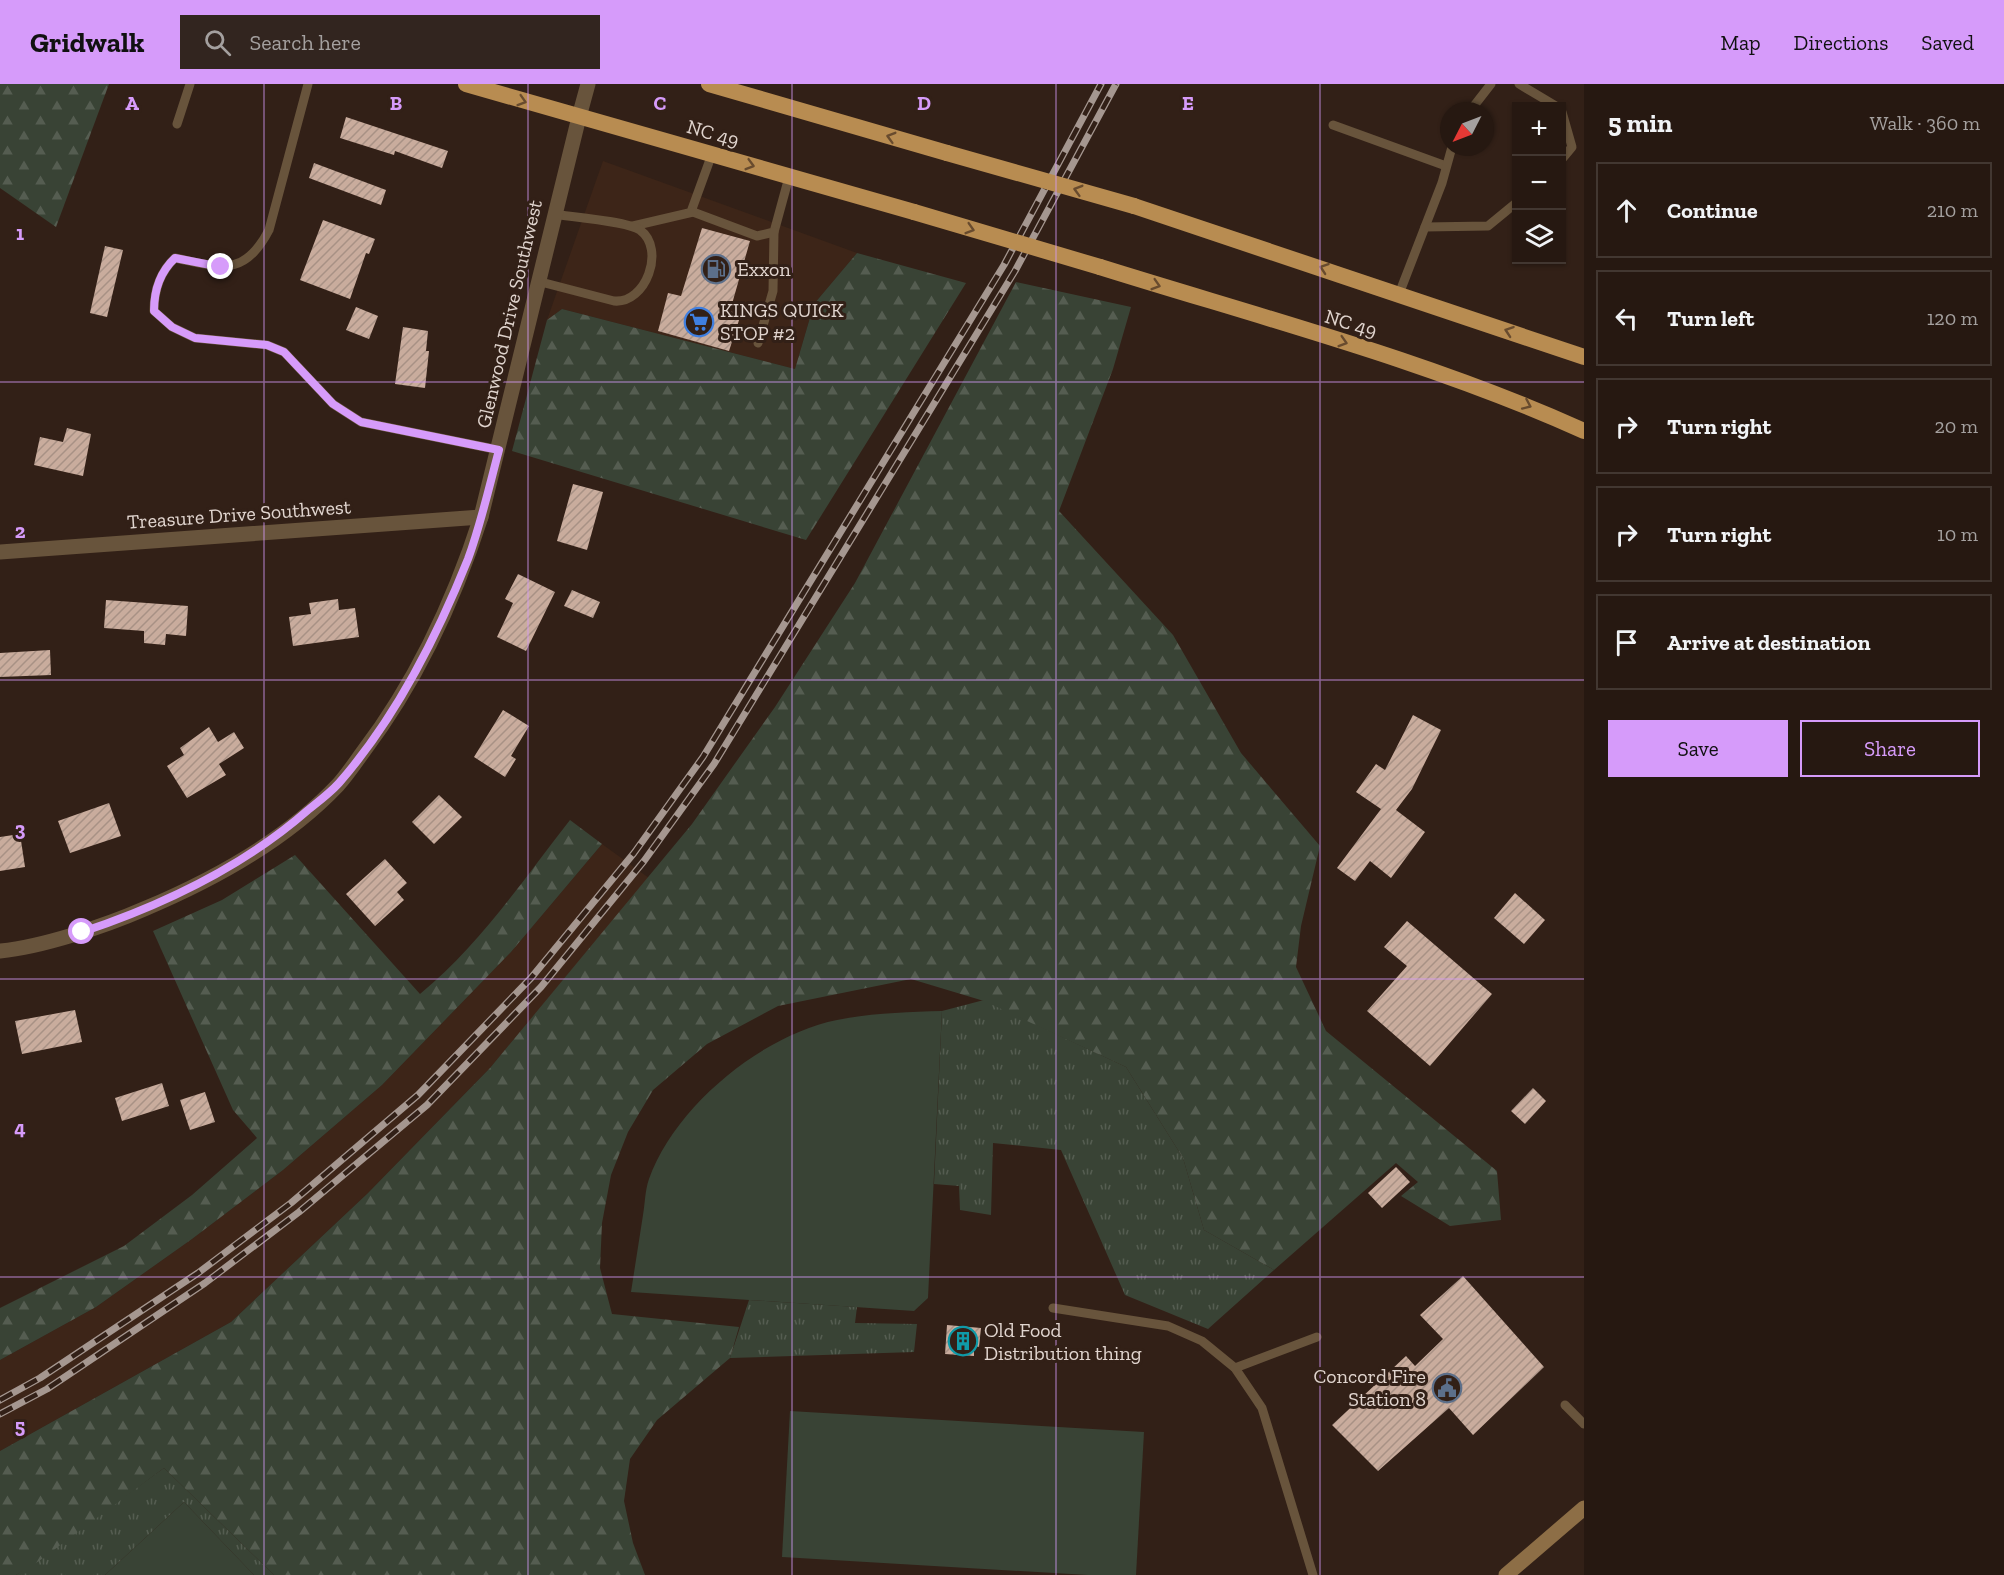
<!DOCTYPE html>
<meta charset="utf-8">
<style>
body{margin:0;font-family:"Zilla Slab",serif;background:#32251f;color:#f1f3f6}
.controls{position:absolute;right:18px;top:18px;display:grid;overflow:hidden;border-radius:0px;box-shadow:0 2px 4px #0004}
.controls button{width:54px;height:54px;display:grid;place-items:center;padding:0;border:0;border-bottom:2px solid #423731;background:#261811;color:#f1f3f6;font:30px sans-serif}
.compass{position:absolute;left:1440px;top:18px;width:54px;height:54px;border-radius:50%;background:#261811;box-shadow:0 2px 4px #0004;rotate:228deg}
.stop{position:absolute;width:18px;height:18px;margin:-14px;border:4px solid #d69bfa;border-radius:50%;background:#fff}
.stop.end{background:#d69bfa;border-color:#fff;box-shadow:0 2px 6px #0008}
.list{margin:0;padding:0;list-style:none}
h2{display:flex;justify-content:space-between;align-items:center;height:78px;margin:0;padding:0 24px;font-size:26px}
h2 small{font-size:20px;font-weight:400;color:#a4a09f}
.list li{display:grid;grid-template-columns:39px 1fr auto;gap:18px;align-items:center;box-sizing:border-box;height:96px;margin:0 12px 12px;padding:0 12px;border:2px solid #423731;border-radius:0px}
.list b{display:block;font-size:22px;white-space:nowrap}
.list em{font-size:20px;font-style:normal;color:#a4a09f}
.actions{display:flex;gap:12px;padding:18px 24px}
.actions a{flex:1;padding:14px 0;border:2px solid #d69bfa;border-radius:0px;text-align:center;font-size:21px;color:#d69bfa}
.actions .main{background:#d69bfa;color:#111}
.icon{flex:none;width:33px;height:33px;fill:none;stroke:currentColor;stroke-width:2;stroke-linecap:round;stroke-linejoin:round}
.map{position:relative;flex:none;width:1584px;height:1491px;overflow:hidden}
header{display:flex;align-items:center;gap:36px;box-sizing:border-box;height:84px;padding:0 30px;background:#d69bfa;color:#111}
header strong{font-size:28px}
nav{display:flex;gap:33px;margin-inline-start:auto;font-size:21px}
.search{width:420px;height:54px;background:#32251f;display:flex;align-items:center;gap:15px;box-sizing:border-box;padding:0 21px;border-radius:0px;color:#a4a09f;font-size:22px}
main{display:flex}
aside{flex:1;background:#261811}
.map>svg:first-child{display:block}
.built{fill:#3d2518}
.grass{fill:url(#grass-tufts)}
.forest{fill:url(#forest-firs)}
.pitch{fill:#394335}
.building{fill:url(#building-hatch)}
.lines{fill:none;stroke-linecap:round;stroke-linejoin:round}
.service{stroke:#68543c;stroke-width:9}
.minor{stroke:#68543c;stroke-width:15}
.tertiary{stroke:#68543c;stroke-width:15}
.secondary{stroke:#8d6e46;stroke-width:15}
.trunk{stroke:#b88c51;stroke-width:16}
.rail-casing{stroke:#a59790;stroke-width:7}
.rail{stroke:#322017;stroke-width:4.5;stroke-dasharray:14;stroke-linecap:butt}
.trunk-bridge{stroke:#b88c51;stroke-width:16}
.oneway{stroke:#684b2e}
.route{stroke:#d69bfa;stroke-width:8}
.grid{fill:none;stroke:#d69bfa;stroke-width:1.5;stroke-opacity:0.55}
.labels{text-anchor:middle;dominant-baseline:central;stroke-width:6;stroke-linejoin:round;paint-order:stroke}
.street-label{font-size:20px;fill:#e1d5cf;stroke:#322017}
.poi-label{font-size:20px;fill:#e1d5cf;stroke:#322017;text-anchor:start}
.grid-label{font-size:20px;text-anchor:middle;font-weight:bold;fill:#d69bfa;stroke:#322017;stroke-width:6;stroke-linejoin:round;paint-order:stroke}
</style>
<header>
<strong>Gridwalk</strong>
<div class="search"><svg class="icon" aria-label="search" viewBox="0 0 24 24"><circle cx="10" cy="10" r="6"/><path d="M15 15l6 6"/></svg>Search here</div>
<nav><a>Map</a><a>Directions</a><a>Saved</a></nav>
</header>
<main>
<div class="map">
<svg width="1584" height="1491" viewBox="0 0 1584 1491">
<defs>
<pattern id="grass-tufts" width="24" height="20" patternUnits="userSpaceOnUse" patternTransform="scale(1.5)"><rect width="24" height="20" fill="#394335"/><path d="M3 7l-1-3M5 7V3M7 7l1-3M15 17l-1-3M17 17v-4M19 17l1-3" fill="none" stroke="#555d51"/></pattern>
<pattern id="forest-firs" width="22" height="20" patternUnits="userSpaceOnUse" patternTransform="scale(1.5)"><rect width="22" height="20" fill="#394335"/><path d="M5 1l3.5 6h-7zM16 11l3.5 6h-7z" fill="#555d51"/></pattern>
<pattern id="building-hatch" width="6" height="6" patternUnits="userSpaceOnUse" patternTransform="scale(1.5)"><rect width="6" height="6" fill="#c9ac9d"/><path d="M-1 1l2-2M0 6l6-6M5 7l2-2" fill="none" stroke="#a89185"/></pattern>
</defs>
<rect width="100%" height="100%" fill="#322017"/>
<g class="built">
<polygon points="603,77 857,169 814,220 795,285 562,225 547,236"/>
<polygon points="602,760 649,794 490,984 368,1109 231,1238 0,1367 0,1276 96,1223 192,1155 283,1086 382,1001 511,868"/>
</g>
<g class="grass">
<polygon points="984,916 1126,983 1183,1074 1204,1146 1274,1186 1208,1245 1125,1211 1061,1066 993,1059 991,1131 960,1126 959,1102 934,1100 942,927"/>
<polygon points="749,1216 857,1223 855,1239 917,1240 914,1268 730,1274"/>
<polygon points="164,1384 274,1491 254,1491 184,1418 105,1491 16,1491"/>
</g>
<g class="forest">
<polygon points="0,0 109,0 56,143 0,104"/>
<polygon points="857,169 966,199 806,456 512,367 547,236 562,225 795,285 814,220"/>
<polygon points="1016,198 1131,223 1113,285 1059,427 1173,551 1241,669 1320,762 1301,842 1296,883 1326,947 1497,1087 1501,1136 1450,1142 1401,1112 1418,1098 1396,1079 1274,1186 1204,1146 1183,1074 1126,983 984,917 911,895 778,922 707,960 653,1006 628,1048 611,1091 602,1139 600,1184 612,1230 739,1243 730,1274 657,1336 630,1375 624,1417 633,1459 645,1491 274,1491 164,1384 39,1477 16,1491 0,1491 0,1367 231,1238 368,1109 490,984 692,740 775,623 855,499"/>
<path d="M570,736L602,760L511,868L382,1001L283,1086L192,1155L96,1223L0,1276V1224L124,1162L192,1111L257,1054L233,1026L153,847L222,816L295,771L420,910C479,862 523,796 570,736Z"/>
</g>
<g class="pitch">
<path d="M942,927L928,1214L914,1227L631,1208C635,1182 639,1157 643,1131C645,1120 645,1106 649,1095C675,1022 762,951 837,936C872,929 907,928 942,927Z"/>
<polygon points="790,1327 1144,1348 1136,1491 1088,1491 782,1473"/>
<polygon points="184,1418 254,1491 105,1491"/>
</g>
<g class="building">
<polygon points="346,33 448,67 442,84 395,67 394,71 340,54"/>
<polygon points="314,79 386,106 381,121 309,94"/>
<polygon points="323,136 375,155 369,170 366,169 350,215 300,196"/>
<polygon points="702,144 750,157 730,227 741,230 729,267 658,247 668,209 681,212"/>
<polygon points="105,162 123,166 107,233 90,229"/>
<polygon points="356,223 378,232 369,255 346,246"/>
<polygon points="403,243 428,247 426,267 429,267 425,304 395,300"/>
<polygon points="67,344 91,350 83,392 34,381 40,353 63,358"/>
<polygon points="573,400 603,408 587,466 557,457"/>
<polygon points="518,490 555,508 526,567 497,553 513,519 505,515"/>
<polygon points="572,506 600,518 593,534 564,522"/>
<polygon points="338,515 339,526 355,524 359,553 293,562 289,533 311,530 309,519"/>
<polygon points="106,516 188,522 186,552 166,550 165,561 144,559 144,547 104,544"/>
<polygon points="50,566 51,591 0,593 0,569"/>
<polygon points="503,626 529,642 511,672 516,675 505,693 474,673"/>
<polygon points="1413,631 1441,646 1412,705 1396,726 1425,748 1391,794 1370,777 1355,797 1337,784 1381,725 1356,708 1376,680 1385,686"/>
<polygon points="209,643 218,658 234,648 244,664 219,680 226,691 187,714 167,682 184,671 180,664"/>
<polygon points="439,711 462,733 434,760 412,738"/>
<polygon points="109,719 121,752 70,769 58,737"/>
<polygon points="20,750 25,783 0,787 0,753"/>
<polygon points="385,775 407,799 397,808 404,816 375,842 346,810"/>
<polygon points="1515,809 1545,836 1524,860 1494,834"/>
<polygon points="1407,837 1492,910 1430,982 1367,927 1407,882 1384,863"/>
<polygon points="75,926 82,958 22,970 15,937"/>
<polygon points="162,999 169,1022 122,1037 115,1014"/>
<polygon points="1533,1004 1546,1017 1525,1040 1511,1027"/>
<polygon points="205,1008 215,1038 190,1046 180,1016"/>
<polygon points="1396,1083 1410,1098 1382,1124 1368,1109"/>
<polygon points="1463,1192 1544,1283 1473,1351 1449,1324 1378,1387 1332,1341 1406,1272 1415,1282 1443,1255 1420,1231"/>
<polygon points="947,1241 981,1244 979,1263 974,1262 974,1272 945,1270"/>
</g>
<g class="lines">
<g class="service">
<path d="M308,0L269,146C244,194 221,183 175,174C160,188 154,207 154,227L172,243L195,254L267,261L284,268L333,320L361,338L499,366"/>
<polyline points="1519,0 1556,22"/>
<polyline points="1470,27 1491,0"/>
<polyline points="1562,28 1572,63 1562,75"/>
<polyline points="177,40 190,0"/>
<polyline points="1333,41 1446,82"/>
<polyline points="712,70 692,125 693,128 757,152 774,148 789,93"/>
<polyline points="633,142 693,128"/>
<polyline points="1425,143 1488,142 1516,119"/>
<path d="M537,197L614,217C646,220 666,165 640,146C627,137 572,133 553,130"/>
<polyline points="1399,210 1442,99 1452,63"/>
<polyline points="758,259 773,207 774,148"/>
<polyline points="1053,1224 1168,1242 1202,1257 1235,1284 1262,1324 1313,1491"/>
<polyline points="1235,1284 1317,1253"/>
<polyline points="1565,1321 1584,1340"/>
</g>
<g class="minor">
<polyline points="0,468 481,433"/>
<path d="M0,867C42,863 105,842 144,825C213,796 286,756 338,701C347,691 355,679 363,668C416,598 454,517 481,433L579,33"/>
</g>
<polyline class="tertiary" points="579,33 588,0"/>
<polyline class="secondary" points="1506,1491 1584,1424"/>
<g class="trunk">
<polyline points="466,0 914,128"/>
<polyline points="709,0 947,69"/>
<polyline points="1134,122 1584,273"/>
<path d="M1100,183C1263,234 1429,277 1584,347"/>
</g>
<g class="rail-casing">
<g id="rail">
<polyline points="0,1316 40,1294 198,1189 291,1119 418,1011 531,894 634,769 703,673 1004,181 1101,0"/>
<polyline points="0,1330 47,1305 205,1199 299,1128 427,1021 541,903 644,777 714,680 1015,187 1116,0"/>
</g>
</g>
<use href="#rail" class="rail"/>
<g class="trunk-bridge">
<polyline points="947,69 1134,122"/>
<polyline points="914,128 1100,183"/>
</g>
</g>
<defs><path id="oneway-chevron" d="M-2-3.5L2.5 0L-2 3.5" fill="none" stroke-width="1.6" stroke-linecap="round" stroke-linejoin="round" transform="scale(1.5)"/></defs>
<g class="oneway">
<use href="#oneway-chevron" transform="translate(522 17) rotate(17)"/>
<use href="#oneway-chevron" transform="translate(891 53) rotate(-164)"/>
<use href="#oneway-chevron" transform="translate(750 81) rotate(16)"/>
<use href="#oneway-chevron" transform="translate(1078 106) rotate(-164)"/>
<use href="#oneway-chevron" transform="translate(970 145) rotate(17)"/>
<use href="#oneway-chevron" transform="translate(1324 184) rotate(-161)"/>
<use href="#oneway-chevron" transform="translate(1156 201) rotate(17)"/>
<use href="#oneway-chevron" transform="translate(1509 247) rotate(-161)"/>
<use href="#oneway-chevron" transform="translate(1343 258) rotate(17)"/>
<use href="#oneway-chevron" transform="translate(1527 321) rotate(24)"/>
</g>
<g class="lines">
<path class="route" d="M82,848C163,821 243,783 308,726C318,718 330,709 339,699C395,635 436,555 468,475C481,440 489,403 499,366L361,338L333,320L284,268L267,261L195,254L172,243L154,227C154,207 160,188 175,174L221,183"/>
</g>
<path class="grid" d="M264,0V1491M528,0V1491M792,0V1491M1056,0V1491M1320,0V1491M0,298H1584M0,596H1584M0,895H1584M0,1193H1584"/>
<defs>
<g id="fuel-ring" transform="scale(1.5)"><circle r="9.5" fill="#322017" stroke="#5c6f8a" stroke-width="1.5"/><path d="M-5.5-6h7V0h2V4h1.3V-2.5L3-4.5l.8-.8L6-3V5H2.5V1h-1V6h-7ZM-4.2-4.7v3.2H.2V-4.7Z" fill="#5c6f8a"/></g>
<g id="supermarket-ring" transform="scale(1.5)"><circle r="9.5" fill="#322017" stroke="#3f7fe0" stroke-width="1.5"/><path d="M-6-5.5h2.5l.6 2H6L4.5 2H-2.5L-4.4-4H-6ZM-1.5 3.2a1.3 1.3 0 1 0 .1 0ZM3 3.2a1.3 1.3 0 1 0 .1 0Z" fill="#3f7fe0"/></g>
<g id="building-ring" transform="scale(1.5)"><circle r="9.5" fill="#322017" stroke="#0f9aa8" stroke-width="1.5"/><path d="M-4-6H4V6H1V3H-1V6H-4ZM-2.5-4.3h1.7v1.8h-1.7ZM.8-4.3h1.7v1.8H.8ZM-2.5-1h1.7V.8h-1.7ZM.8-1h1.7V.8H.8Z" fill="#0f9aa8"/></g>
<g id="civic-ring" transform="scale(1.5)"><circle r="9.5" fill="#322017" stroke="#5c6f8a" stroke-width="1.5"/><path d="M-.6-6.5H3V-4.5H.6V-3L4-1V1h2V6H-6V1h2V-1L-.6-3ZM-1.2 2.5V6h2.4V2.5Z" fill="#5c6f8a"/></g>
</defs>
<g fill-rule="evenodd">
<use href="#fuel-ring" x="716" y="185"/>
<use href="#supermarket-ring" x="699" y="238"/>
<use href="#building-ring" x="963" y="1257"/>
<use href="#civic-ring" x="1447" y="1304"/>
</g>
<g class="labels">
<g class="street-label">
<text transform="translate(713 49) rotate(16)">NC 49</text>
<text transform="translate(509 230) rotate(-77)">Glenwood Drive Southwest</text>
<text transform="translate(1351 239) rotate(17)">NC 49</text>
<text transform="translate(239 430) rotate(-4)">Treasure Drive Southwest</text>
</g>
<g class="poi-label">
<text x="737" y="185">Exxon</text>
<text x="720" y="226">KINGS QUICK<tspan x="720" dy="23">STOP #2</tspan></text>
<text x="984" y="1246">Old Food<tspan x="984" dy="23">Distribution thing</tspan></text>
<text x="1426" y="1292" text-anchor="end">Concord Fire<tspan x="1426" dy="23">Station 8</tspan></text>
</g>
</g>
<g class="grid-label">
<text x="132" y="26">A</text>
<text x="396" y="26">B</text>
<text x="660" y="26">C</text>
<text x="924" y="26">D</text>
<text x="1188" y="26">E</text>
<text x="20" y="156">1</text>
<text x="20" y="454">2</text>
<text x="20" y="752">3</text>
<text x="20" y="1051">4</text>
<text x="20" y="1349">5</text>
</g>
</svg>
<div class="controls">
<button>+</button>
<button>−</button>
<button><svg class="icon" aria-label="layers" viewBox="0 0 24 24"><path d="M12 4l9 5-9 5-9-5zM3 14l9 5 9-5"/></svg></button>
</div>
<svg class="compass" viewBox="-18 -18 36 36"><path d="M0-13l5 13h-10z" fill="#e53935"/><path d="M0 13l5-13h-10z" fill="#a4a09f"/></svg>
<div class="stop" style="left:82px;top:848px"></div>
<div class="stop end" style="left:221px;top:183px"></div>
</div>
<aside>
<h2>5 min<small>Walk · 360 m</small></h2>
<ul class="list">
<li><svg class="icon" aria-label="ahead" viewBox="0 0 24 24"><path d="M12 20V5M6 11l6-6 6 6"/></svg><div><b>Continue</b></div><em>210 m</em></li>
<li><svg class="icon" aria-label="left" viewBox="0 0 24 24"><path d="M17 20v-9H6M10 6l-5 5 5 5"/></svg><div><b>Turn left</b></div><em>120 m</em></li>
<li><svg class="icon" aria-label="right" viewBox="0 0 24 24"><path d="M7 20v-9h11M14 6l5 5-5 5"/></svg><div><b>Turn right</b></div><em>20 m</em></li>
<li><svg class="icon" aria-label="right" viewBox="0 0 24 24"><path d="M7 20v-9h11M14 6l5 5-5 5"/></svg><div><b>Turn right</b></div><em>10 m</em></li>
<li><svg class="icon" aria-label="arrive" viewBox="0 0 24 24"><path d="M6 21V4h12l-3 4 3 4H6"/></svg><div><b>Arrive at destination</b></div></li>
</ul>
<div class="actions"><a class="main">Save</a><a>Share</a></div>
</aside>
</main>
